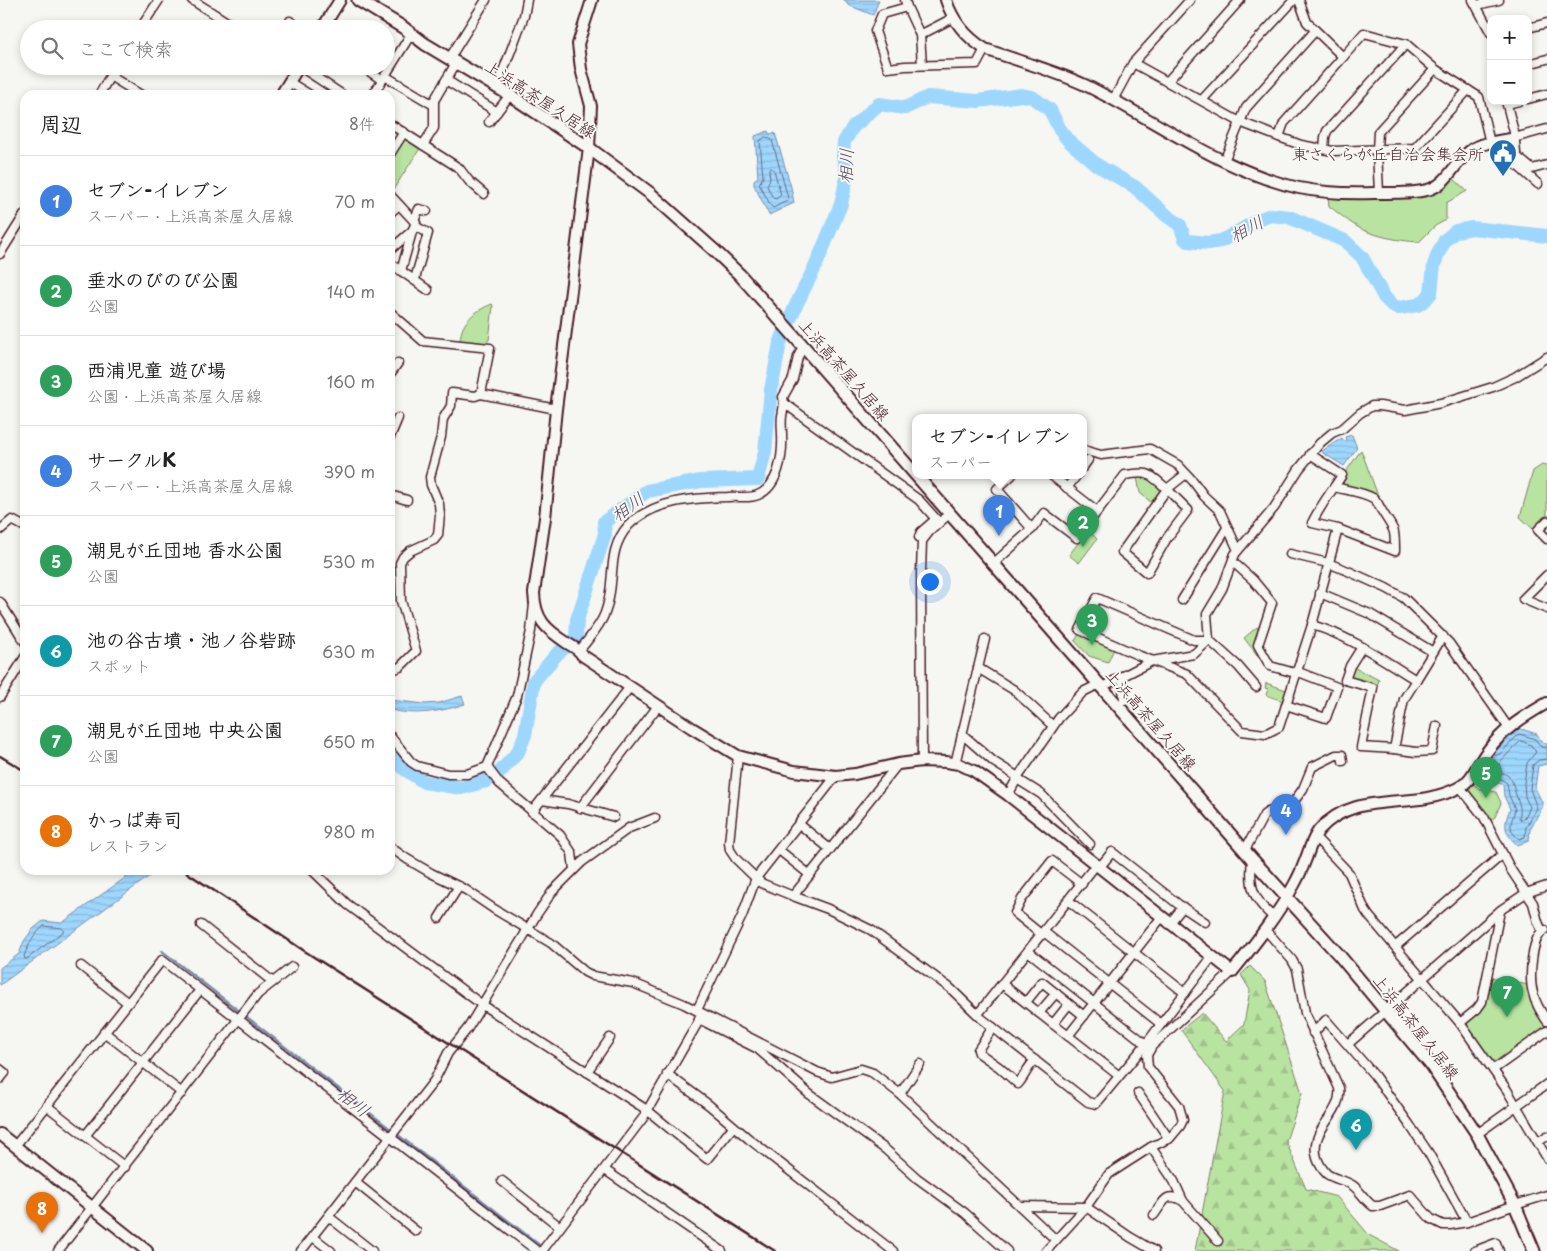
<!DOCTYPE html>
<html lang="ja">
<meta charset="utf-8">
<style>
body{margin:0;font-family:"Playpen Sans","Klee One",sans-serif;background:#f6f6f6;color:#222}
.controls{position:absolute;right:15px;top:15px;display:grid;overflow:hidden;border-radius:10px;box-shadow:0 2px 8px #0003}
.controls button{width:45px;height:45px;display:grid;place-items:center;padding:0;border:0;border-bottom:1px solid #e0e0e0;background:#fff;color:#222;font:25px sans-serif}
.you{position:absolute;left:929px;top:581px;width:18px;height:18px;margin:-12px;border:4px solid #fff;border-radius:50%;background:#1a73e8;box-shadow:0 0 0 8px #1a73e833}
.badge{display:grid;place-items:center;width:32px;height:32px;border-radius:50%;background:#7c3aed;color:#fff;font-size:16px;font-weight:700}
.pin{position:absolute;translate:-50% -41px;filter:drop-shadow(0 1px 2px #0008)}
.pin::after{content:'';position:absolute;top:26px;width:18px;height:15px;background:inherit;clip-path:polygon(0 0,100% 0,50% 100%)}
.popup{position:absolute;left:912px;top:414px;width:175px;height:65px;box-sizing:border-box;display:grid;place-content:center;border-radius:10px;background:#fff;filter:drop-shadow(0 1px 4px #0005);font-size:16px;white-space:nowrap;color:#767676}
.popup b{font-size:19px;color:#222}
.popup::after{content:'';position:absolute;left:50%;top:100%;margin-left:-10px;border:10px solid transparent;border-top-color:#fff}
.list{margin:0;padding:0;list-style:none}
h2{display:flex;justify-content:space-between;align-items:center;height:65px;margin:0;padding:0 20px;font-size:21px}
h2 small{font-size:16px;font-weight:400;color:#767676}
.list li{display:grid;grid-template-columns:32px 1fr auto;gap:15px;align-items:center;box-sizing:border-box;height:90px;padding:0 20px;border-top:1px solid #e0e0e0}
.list b{display:block;font-size:19px;white-space:nowrap}
.list p{margin:0;font-size:16px;white-space:nowrap;color:#767676}
.list em{font-size:16px;font-style:normal;color:#767676}
.icon{flex:none;width:28px;height:28px;fill:none;stroke:currentColor;stroke-width:2;stroke-linecap:round;stroke-linejoin:round}
.map{position:relative;flex:none;width:1547px;height:1251px;overflow:hidden}
.search{position:absolute;background:#fff;box-shadow:0 2px 8px #0003;left:20px;top:20px;width:375px;height:55px;display:flex;align-items:center;gap:12px;box-sizing:border-box;padding:0 18px;border-radius:28px;color:#767676;font-size:19px}
.panel{position:absolute;background:#fff;box-shadow:0 2px 8px #0003;left:20px;top:90px;width:375px;height:785px;border-radius:15px}
.map>svg:first-child{display:block}
.green{fill:#b8e3a0;stroke:#818166}
.forest{fill:url(#forest-firs);stroke:#818166}
.water{fill:url(#water-rules);stroke:#7c8daa}
.lines{fill:none;stroke-linecap:round;stroke-linejoin:round}
.shore{stroke:#6c697f;stroke-width:1}
.stream{stroke:#7c8daa;stroke-width:2.5}
.river{stroke:#9ed7fe;stroke-width:14}
.minor-casing{stroke:#4a1f2b;stroke-width:11}
.tertiary-casing{stroke:#4a1f2b;stroke-width:14}
.secondary-casing{stroke:#4a1f2b;stroke-width:15}
.minor{stroke:#f6f6f2;stroke-width:8}
.tertiary{stroke:#f6f6f2;stroke-width:10}
.secondary{stroke:#f6f6f2;stroke-width:11}
.rail{stroke:#4a1f2b;stroke-width:2.5}
.labels{text-anchor:middle;dominant-baseline:central;stroke-width:4;stroke-linejoin:round;paint-order:stroke}
.street-label{font-size:16px;fill:#4a1f2b;stroke:#f6f6f2}
.poi-label{font-size:16px;fill:#4a1f2b;stroke:#f6f6f2;text-anchor:end}
.water-label{font-size:18px;font-style:italic;fill:#5f4d60;stroke:#f6f6f2}
</style>
<div class="map">
<svg width="1547" height="1251" viewBox="0 0 1547 1251">
<defs>
<pattern id="forest-firs" width="22" height="20" patternUnits="userSpaceOnUse" patternTransform="scale(1.25)"><rect width="22" height="20" fill="#b8e3a0"/><path d="M5 1l3.5 6h-7zM16 11l3.5 6h-7z" fill="#a0c28a"/></pattern>
<pattern id="water-rules" width="6" height="5" patternUnits="userSpaceOnUse" patternTransform="scale(1.25)"><rect width="6" height="5" fill="#9ed7fe"/><path d="M0 2.5h6" fill="none" stroke="#8ab8da"/></pattern>
</defs>
<rect width="100%" height="100%" fill="#f6f6f2"/>
<filter id="ink" filterUnits="userSpaceOnUse"><feTurbulence type="fractalNoise" baseFrequency=".02" numOctaves="2"/><feDisplacementMap in="SourceGraphic" scale="10" xChannelSelector="R" yChannelSelector="G"/><feConvolveMatrix kernelMatrix="1 2 1 2 8 2 1 2 1" color-interpolation-filters="sRGB"/></filter>
<g filter="url(#ink)">
<g class="green">
<polygon points="406,137 421,147 391,193 390,191 390,158 403,139"/>
<path d="M1452,177L1467,191L1446,203V220L1435,226L1419,242C1403,241 1384,238 1368,232C1354,227 1341,215 1329,206L1328,197L1400,196Z"/>
<path d="M492,304L493,306L489,340L483,344L460,341C461,321 475,311 492,304Z"/>
<polygon points="1361,450 1380,501 1345,487 1343,482 1347,475 1345,473"/>
<polygon points="1542,465 1547,466 1547,517 1534,530 1520,517 1533,471"/>
<polygon points="1142,476 1152,481 1159,488 1160,493 1152,503 1140,493 1137,477"/>
<polygon points="1088,530 1097,539 1079,563 1069,555"/>
<polygon points="1257,627 1259,631 1259,654 1257,655 1244,638"/>
<polygon points="1079,634 1114,649 1108,662 1089,656 1075,641"/>
<polygon points="1353,667 1379,680 1377,686 1352,679 1350,675"/>
<polygon points="1266,683 1286,690 1283,701 1266,695 1268,689 1265,688"/>
<polygon points="1472,783 1480,789 1496,792 1501,803 1495,817 1490,821 1468,791 1467,787"/>
<polygon points="1491,977 1528,985 1532,1003 1545,1026 1543,1030 1498,1063 1491,1060 1467,1026 1468,1022 1485,1004"/>
</g>
<polygon class="forest" points="1250,966 1265,981 1302,1093 1286,1141 1306,1189 1337,1197 1369,1235 1399,1251 1195,1251 1225,1091 1181,1030 1202,1013 1226,1041 1244,1024 1250,990 1241,975"/>
<g class="water">
<polygon points="844,0 879,0 873,15 848,5"/>
<polygon points="768,131 769,134 775,133 791,187 794,203 769,215 754,185 754,180 758,177 755,136"/>
<polygon points="1352,435 1357,448 1344,466 1323,453 1322,451 1342,438 1344,441 1346,440 1345,437"/>
<path d="M462,696L465,704C439,712 417,716 390,710V700L425,704L439,703Z"/>
<path d="M1518,728L1537,734L1541,741L1547,744V764L1538,766L1535,788L1542,802V808L1530,829L1529,841L1517,845C1504,832 1503,826 1510,809L1504,796L1503,785L1500,783C1493,784 1483,785 1479,778L1490,759L1487,757L1494,749L1496,751Z"/>
<polygon points="390,741 411,769 434,786 402,769 390,752"/>
<polygon points="136,870 158,870 0,985 0,968 19,954 24,941 33,929 43,921 62,923"/>
</g>
<g class="lines">
<g class="shore">
<polygon points="766,137 772,140 788,198 787,201 773,208 771,206 759,184 763,177 760,141"/>
<polygon points="771,168 774,170 781,195 776,199 773,198 767,186 770,179 769,170"/>
<path d="M1521,741L1531,745L1536,752L1527,763L1524,783L1525,797L1530,807L1525,817L1521,821L1519,818C1522,808 1519,804 1516,795C1512,783 1513,774 1498,772L1497,770L1501,761Z"/>
<path d="M1547,748L1541,747L1535,739L1519,734L1500,754L1495,756L1486,775L1488,778L1501,779L1507,783L1509,795L1515,809C1512,822 1506,829 1519,839L1525,837L1526,827L1537,808L1530,789L1533,765L1539,760L1547,759"/>
<path d="M44,926L62,928L64,931L28,958L25,959L24,956C29,944 34,934 44,926Z"/>
</g>
<polyline class="stream" points="162,951 547,1251"/>
<polyline class="river" points="390,748 403,768 424,782 461,788 486,781 499,773 518,752 525,735 534,681 557,654 576,638 577,620 605,534 604,522 647,491 701,481 758,479 765,452 771,390 780,343 796,305 816,265 841,204 846,181 846,169 843,157 844,142 853,127 879,104 905,108 928,97 978,101 1022,95 1032,97 1050,110 1060,130 1069,141 1097,165 1135,187 1166,215 1180,225 1185,239 1188,241 1208,243 1221,241 1260,219 1271,215 1289,217 1345,241 1362,257 1384,297 1393,306 1399,308 1418,305 1426,299 1431,293 1434,265 1438,254 1445,240 1456,231 1472,228 1547,236"/>
<g class="minor-casing">
<g id="minor">
<polyline points="192,0 238,29"/>
<polyline points="905,0 907,7 882,14 875,31 888,68 905,66 977,64 985,49"/>
<polyline points="1473,0 1491,33"/>
<polyline points="1477,5 1499,0"/>
<polyline points="907,7 920,35 922,65"/>
<polyline points="290,21 302,29"/>
<polyline points="1528,28 1547,23"/>
<polyline points="140,29 159,0"/>
<polyline points="920,35 953,18"/>
<polyline points="1343,57 1364,33 1406,44 1435,69 1479,97 1490,143"/>
<polyline points="449,59 486,0"/>
<polyline points="1133,63 1240,122 1279,137 1284,123 1343,57 1307,22 1299,0"/>
<polyline points="1528,64 1547,59"/>
<polyline points="299,66 343,95"/>
<polyline points="361,66 382,80"/>
<polyline points="110,76 141,95"/>
<polyline points="385,76 432,104 456,63"/>
<polyline points="446,80 497,112"/>
<polyline points="289,82 310,95"/>
<polyline points="1167,82 1240,0"/>
<polyline points="497,87 524,16 527,0"/>
<polyline points="99,95 116,66"/>
<polyline points="373,95 411,34"/>
<polyline points="1528,99 1547,94"/>
<polyline points="1113,100 1133,63 1190,0"/>
<polyline points="1202,100 1294,0"/>
<polyline points="1506,101 1514,132 1516,153 1515,155 1532,169 1547,165"/>
<polyline points="1507,104 1519,101"/>
<polyline points="489,122 510,95"/>
<polyline points="390,124 459,168 469,181 484,194"/>
<polyline points="1279,137 1301,145 1333,151 1415,148 1468,90"/>
<polyline points="1514,138 1547,129"/>
<polyline points="423,145 434,128 434,101"/>
<polyline points="1324,149 1325,137 1327,131 1406,44"/>
<polyline points="390,154 404,132"/>
<polyline points="1515,155 1511,160 1538,184"/>
<polyline points="1224,161 1246,108 1315,31"/>
<polyline points="1379,193 1377,150 1378,132 1435,69"/>
<polyline points="390,195 416,223 412,231 390,250"/>
<polyline points="390,213 399,205"/>
<polyline points="414,221 419,209 427,211"/>
<polyline points="0,254 25,214"/>
<polyline points="390,263 428,290"/>
<polyline points="401,271 412,232"/>
<polyline points="415,279 428,233 415,226"/>
<polyline points="390,312 423,341 490,348 481,394 556,409"/>
<polyline points="390,374 398,363"/>
<polyline points="784,403 919,500 936,519 921,532 919,537 922,540"/>
<polyline points="390,437 398,418"/>
<polyline points="1083,450 1101,455 1150,449 1178,465 1193,481 1204,496 1220,511 1238,550"/>
<path d="M1310,454L1342,475C1332,491 1320,506 1312,523L1338,529L1395,551C1395,526 1394,531 1382,511C1379,507 1378,501 1373,498C1363,492 1346,490 1334,487"/>
<polyline points="1083,467 1088,460"/>
<polyline points="1012,475 997,489 1032,529"/>
<polyline points="1051,475 1097,511"/>
<polyline points="1067,488 1077,475"/>
<polyline points="390,495 407,500"/>
<polyline points="1547,521 1538,530 1547,539"/>
<polyline points="0,530 12,520 25,527"/>
<polyline points="1290,554 1328,563 1348,571 1386,588 1404,598 1449,643 1508,727"/>
<polyline points="1233,562 1253,580 1272,603 1258,645 1270,666 1295,673"/>
<path d="M993,564L1032,529L1044,513L1077,538L1125,475C1149,471 1149,473 1167,489L1122,552L1147,573L1167,538L1188,510L1167,489L1186,474"/>
<polyline points="1547,575 1523,599 1547,609"/>
<polyline points="1320,593 1370,614 1433,652"/>
<polyline points="1182,600 1227,528"/>
<polyline points="0,602 25,642"/>
<path d="M1312,625C1350,636 1382,659 1416,680L1443,636"/>
<polyline points="1209,640 1194,640 1097,598 1080,630 1140,656 1187,674 1242,731 1265,734 1279,727 1312,625 1338,529"/>
<polyline points="1362,647 1350,666 1345,680 1373,688 1361,747 1394,749"/>
<path d="M579,651C588,639 600,627 605,613C617,582 605,552 628,526C653,500 694,498 728,497C738,496 749,499 758,495C779,486 783,455 782,435C782,429 781,422 782,416C783,409 785,404 783,397L793,379L798,357L803,346"/>
<polyline points="978,668 1014,690 1053,726"/>
<polyline points="390,671 400,667 416,651 401,601 400,563 403,557 410,551 434,540 438,535 440,515 439,504 431,485 430,477 441,437 443,419 451,406 452,393 475,396 481,394"/>
<polyline points="1122,676 1124,700"/>
<polyline points="1416,680 1404,699 1394,749 1416,752 1432,751 1437,726"/>
<polyline points="1102,687 1152,661 1194,654 1209,640"/>
<polyline points="1256,687 1238,666 1209,640 1207,614 1222,589 1235,554 1274,508 1299,469 1320,443 1332,433 1342,429 1360,413 1372,406 1380,406 1405,410 1441,403 1493,387 1515,377 1547,357"/>
<polyline points="0,697 25,657"/>
<polyline points="1286,705 1326,718 1337,687 1296,671"/>
<polyline points="962,734 994,762 1018,777"/>
<polyline points="390,736 411,762 417,766 448,774 467,774 487,767"/>
<polyline points="738,756 729,843 730,850 736,859 761,883 793,896 828,909 871,930 950,988 981,1018 1088,1102 1096,1104 1146,1044 1212,957"/>
<polyline points="922,761 921,572 922,541 929,532 949,514"/>
<polyline points="955,764 985,639"/>
<polyline points="487,767 517,696 531,631 534,604"/>
<polyline points="487,767 499,783 560,835 572,853 574,869"/>
<polyline points="1017,779 1041,794 1090,844"/>
<polyline points="1460,787 1484,817 1511,870 1533,903 1538,922 1542,931"/>
<polyline points="1008,795 1018,777 1059,718 1083,692 1099,684"/>
<polyline points="542,800 568,804 614,817"/>
<polyline points="580,808 658,706"/>
<polyline points="532,812 630,687"/>
<polyline points="799,824 830,849"/>
<polyline points="1315,837 1349,873 1365,910 1369,916 1460,1023 1507,1090 1547,1158"/>
<polyline points="390,847 407,859 431,873 466,890 494,909 551,943 585,972 593,976 633,983 684,1004 817,1072 832,1077 861,1069 873,1073 900,1094 1056,1240"/>
<polyline points="779,850 810,875"/>
<polyline points="1245,850 1264,815 1268,812 1289,808 1303,789 1312,767 1336,755 1342,755 1343,761"/>
<path d="M1252,859C1249,886 1252,898 1273,917"/>
<polyline points="1099,868 1112,852 1178,904 1205,922"/>
<polyline points="312,870 347,904 481,1004 647,1110 707,1159 733,1127"/>
<polyline points="793,896 898,764"/>
<polyline points="1069,901 1185,993"/>
<polyline points="439,918 459,886"/>
<polyline points="1169,924 1183,907"/>
<polyline points="201,925 273,982"/>
<path d="M1265,929L1292,960L1297,969L1305,1013L1339,1088C1343,1115 1308,1129 1317,1158C1319,1164 1322,1169 1327,1174C1334,1179 1344,1180 1352,1185C1360,1190 1365,1201 1373,1206H1380L1410,1195L1431,1219L1443,1225H1450L1467,1222L1515,1205L1547,1195"/>
<path d="M1545,930C1531,935 1529,979 1533,993C1535,1003 1541,1012 1547,1021"/>
<polyline points="1044,932 1161,1024"/>
<polyline points="1042,935 1015,913 1022,899 1052,861 1082,884"/>
<polyline points="1396,946 1503,854"/>
<polyline points="1028,951 1146,1044 1150,1045"/>
<polyline points="81,966 128,1003"/>
<polyline points="1002,984 1118,1075"/>
<polyline points="1026,1002 1042,982 1084,1016"/>
<polyline points="697,1010 742,916 756,878 836,776"/>
<polyline points="1039,1013 1056,993"/>
<polyline points="978,1014 1095,866"/>
<polyline points="699,1019 758,1049 808,1093 885,1149 917,1178 965,1213 1007,1251"/>
<polyline points="1460,1023 1477,1009 1482,1002 1500,911"/>
<polyline points="1053,1024 1069,1004"/>
<path d="M993,1027L978,1050L979,1053L999,1067L1018,1084C1025,1076 1027,1068 1035,1060"/>
<polyline points="104,1032 182,1093"/>
<polyline points="1313,1033 1326,1020 1374,1075 1409,1124 1428,1152 1467,1222"/>
<polyline points="1068,1036 1161,918"/>
<polyline points="1348,1044 1502,909 1526,893 1547,886"/>
<polyline points="0,1069 5,1073 0,1079"/>
<polyline points="1494,1069 1547,1031"/>
<polyline points="587,1072 610,1038"/>
<polyline points="667,1074 709,1105 749,1139 893,1251"/>
<polyline points="1138,1093 1169,1139"/>
<polyline points="900,1094 920,1064"/>
<polyline points="47,1106 125,1167"/>
<polyline points="1477,1134 1547,1084"/>
<polyline points="85,1136 200,990"/>
<polyline points="1538,1142 1547,1136"/>
<polyline points="15,1146 162,960 537,1251"/>
<polyline points="1151,1147 1174,1181 1183,1201 1218,1241"/>
<polyline points="605,1170 722,1251"/>
<polyline points="502,1181 560,1227"/>
<polyline points="355,1182 416,1231"/>
<polyline points="1021,1206 1086,1207 1130,1237 1154,1251"/>
<path d="M1154,1215C1164,1202 1165,1191 1183,1201"/>
<polyline points="329,1217 372,1251"/>
<polyline points="313,1237 331,1251"/>
<polyline points="58,1251 258,994 292,967"/>
<polyline points="301,1251 434,1081 448,1053 468,1028 537,914 552,892 582,862 629,828 655,818"/>
<polyline points="542,1251 643,1118 701,1017"/>
<polyline points="1046,1251 1086,1207 1109,1174 1151,1147 1170,1138 1180,1126 1183,1120 1179,1106 1148,1067 1147,1055 1152,1046 1232,972"/>
<polyline points="1475,1251 1496,1243 1499,1251"/>
</g>
</g>
<g class="tertiary-casing">
<g id="tertiary">
<path d="M592,0L578,44L581,69L591,106L589,148L556,409L545,518L534,593C535,620 546,629 567,643C573,647 579,649 582,655L692,728L738,756L794,771L836,776L855,774L898,764L922,761L946,762L959,764L974,771L1008,795L1232,972C1254,945 1277,916 1294,885C1298,878 1302,869 1305,861C1309,851 1312,839 1319,830C1357,788 1411,812 1458,788C1472,781 1477,765 1486,753C1502,730 1523,717 1547,703"/>
<path d="M946,0C953,22 966,37 985,49C1018,61 1053,70 1085,85C1155,119 1221,171 1299,188C1324,193 1348,194 1374,193C1391,193 1410,194 1427,190C1447,186 1455,161 1471,150C1482,142 1501,141 1514,138"/>
<polyline points="322,29 340,0"/>
<polyline points="281,95 299,66"/>
<polyline points="0,1134 147,1251"/>
</g>
</g>
<g class="secondary-casing">
<polyline id="secondary" points="358,0 404,28 425,44 510,95 589,148 651,194 714,250 740,275 803,346 1252,859 1339,955 1430,1064 1477,1134 1515,1205 1534,1251"/>
</g>
<use href="#minor" class="minor"/>
<use href="#tertiary" class="tertiary"/>
<use href="#secondary" class="secondary"/>
<g class="rail">
<polyline points="0,756 25,771"/>
<polyline points="183,870 306,952 775,1251"/>
</g>
</g>
</g>
<defs>
<g id="civic-pin" transform="scale(1.4375)"><path d="M0 17L-7.5 6A9.5 9.5 0 1 1 7.5 6Z" fill="#1f6fb2" stroke="#f6f6f2"/><path d="M-.6-6.5H3V-4.5H.6V-3L4-1V1h2V6H-6V1h2V-1L-.6-3ZM-1.2 2.5V6h2.4V2.5Z" fill="#fff"/></g>
</defs>
<g fill-rule="evenodd">
<use href="#civic-pin" x="1503" y="153"/>
</g>
<g class="labels">
<g class="street-label">
<text transform="translate(541 98) rotate(33)">上浜高茶屋久居線</text>
<text transform="translate(845 369) rotate(49)">上浜高茶屋久居線</text>
<text transform="translate(1152 719) rotate(49)">上浜高茶屋久居線</text>
<text transform="translate(1417 1026) rotate(52)">上浜高茶屋久居線</text>
</g>
<g class="poi-label">
<text x="1484" y="153">東さくらが丘自治会集会所</text>
</g>
<g class="water-label">
<text transform="translate(845 166) rotate(-88)">相川</text>
<text transform="translate(1246 228) rotate(-28)">相川</text>
<text transform="translate(627 506) rotate(-35)">相川</text>
<text transform="translate(354 1101) rotate(38)">相川</text>
</g>
</g>
</svg>
<div class="controls">
<button>+</button>
<button>−</button>
</div>
<div class="you"></div>
<div class="pin badge" style="left:999px;top:536px;background:#3f7fe0">1</div>
<div class="popup"><b>セブン-イレブン</b>スーパー</div>
<div class="pin badge" style="left:1083px;top:547px;background:#2e9e5b">2</div>
<div class="pin badge" style="left:1092px;top:645px;background:#2e9e5b">3</div>
<div class="pin badge" style="left:1286px;top:835px;background:#3f7fe0">4</div>
<div class="pin badge" style="left:1486px;top:798px;background:#2e9e5b">5</div>
<div class="pin badge" style="left:1356px;top:1150px;background:#0f9aa8">6</div>
<div class="pin badge" style="left:1507px;top:1017px;background:#2e9e5b">7</div>
<div class="pin badge" style="left:42px;top:1233px;background:#e8710a">8</div>
<div class="search"><svg class="icon" aria-label="search" viewBox="0 0 24 24"><circle cx="10" cy="10" r="6"/><path d="M15 15l6 6"/></svg>ここで検索</div>
<section class="panel">
<h2>周辺<small>8件</small></h2>
<ul class="list">
<li><span class="badge" style="background:#3f7fe0">1</span><div><b>セブン-イレブン</b><p>スーパー · 上浜高茶屋久居線</p></div><em>70 m</em></li>
<li><span class="badge" style="background:#2e9e5b">2</span><div><b>垂水のびのび公園</b><p>公園</p></div><em>140 m</em></li>
<li><span class="badge" style="background:#2e9e5b">3</span><div><b>西浦児童 遊び場</b><p>公園 · 上浜高茶屋久居線</p></div><em>160 m</em></li>
<li><span class="badge" style="background:#3f7fe0">4</span><div><b>サークルK</b><p>スーパー · 上浜高茶屋久居線</p></div><em>390 m</em></li>
<li><span class="badge" style="background:#2e9e5b">5</span><div><b>潮見が丘団地 香水公園</b><p>公園</p></div><em>530 m</em></li>
<li><span class="badge" style="background:#0f9aa8">6</span><div><b>池の谷古墳・池ノ谷砦跡</b><p>スポット</p></div><em>630 m</em></li>
<li><span class="badge" style="background:#2e9e5b">7</span><div><b>潮見が丘団地 中央公園</b><p>公園</p></div><em>650 m</em></li>
<li><span class="badge" style="background:#e8710a">8</span><div><b>かっぱ寿司</b><p>レストラン</p></div><em>980 m</em></li>
</ul>
</section>
</div>
